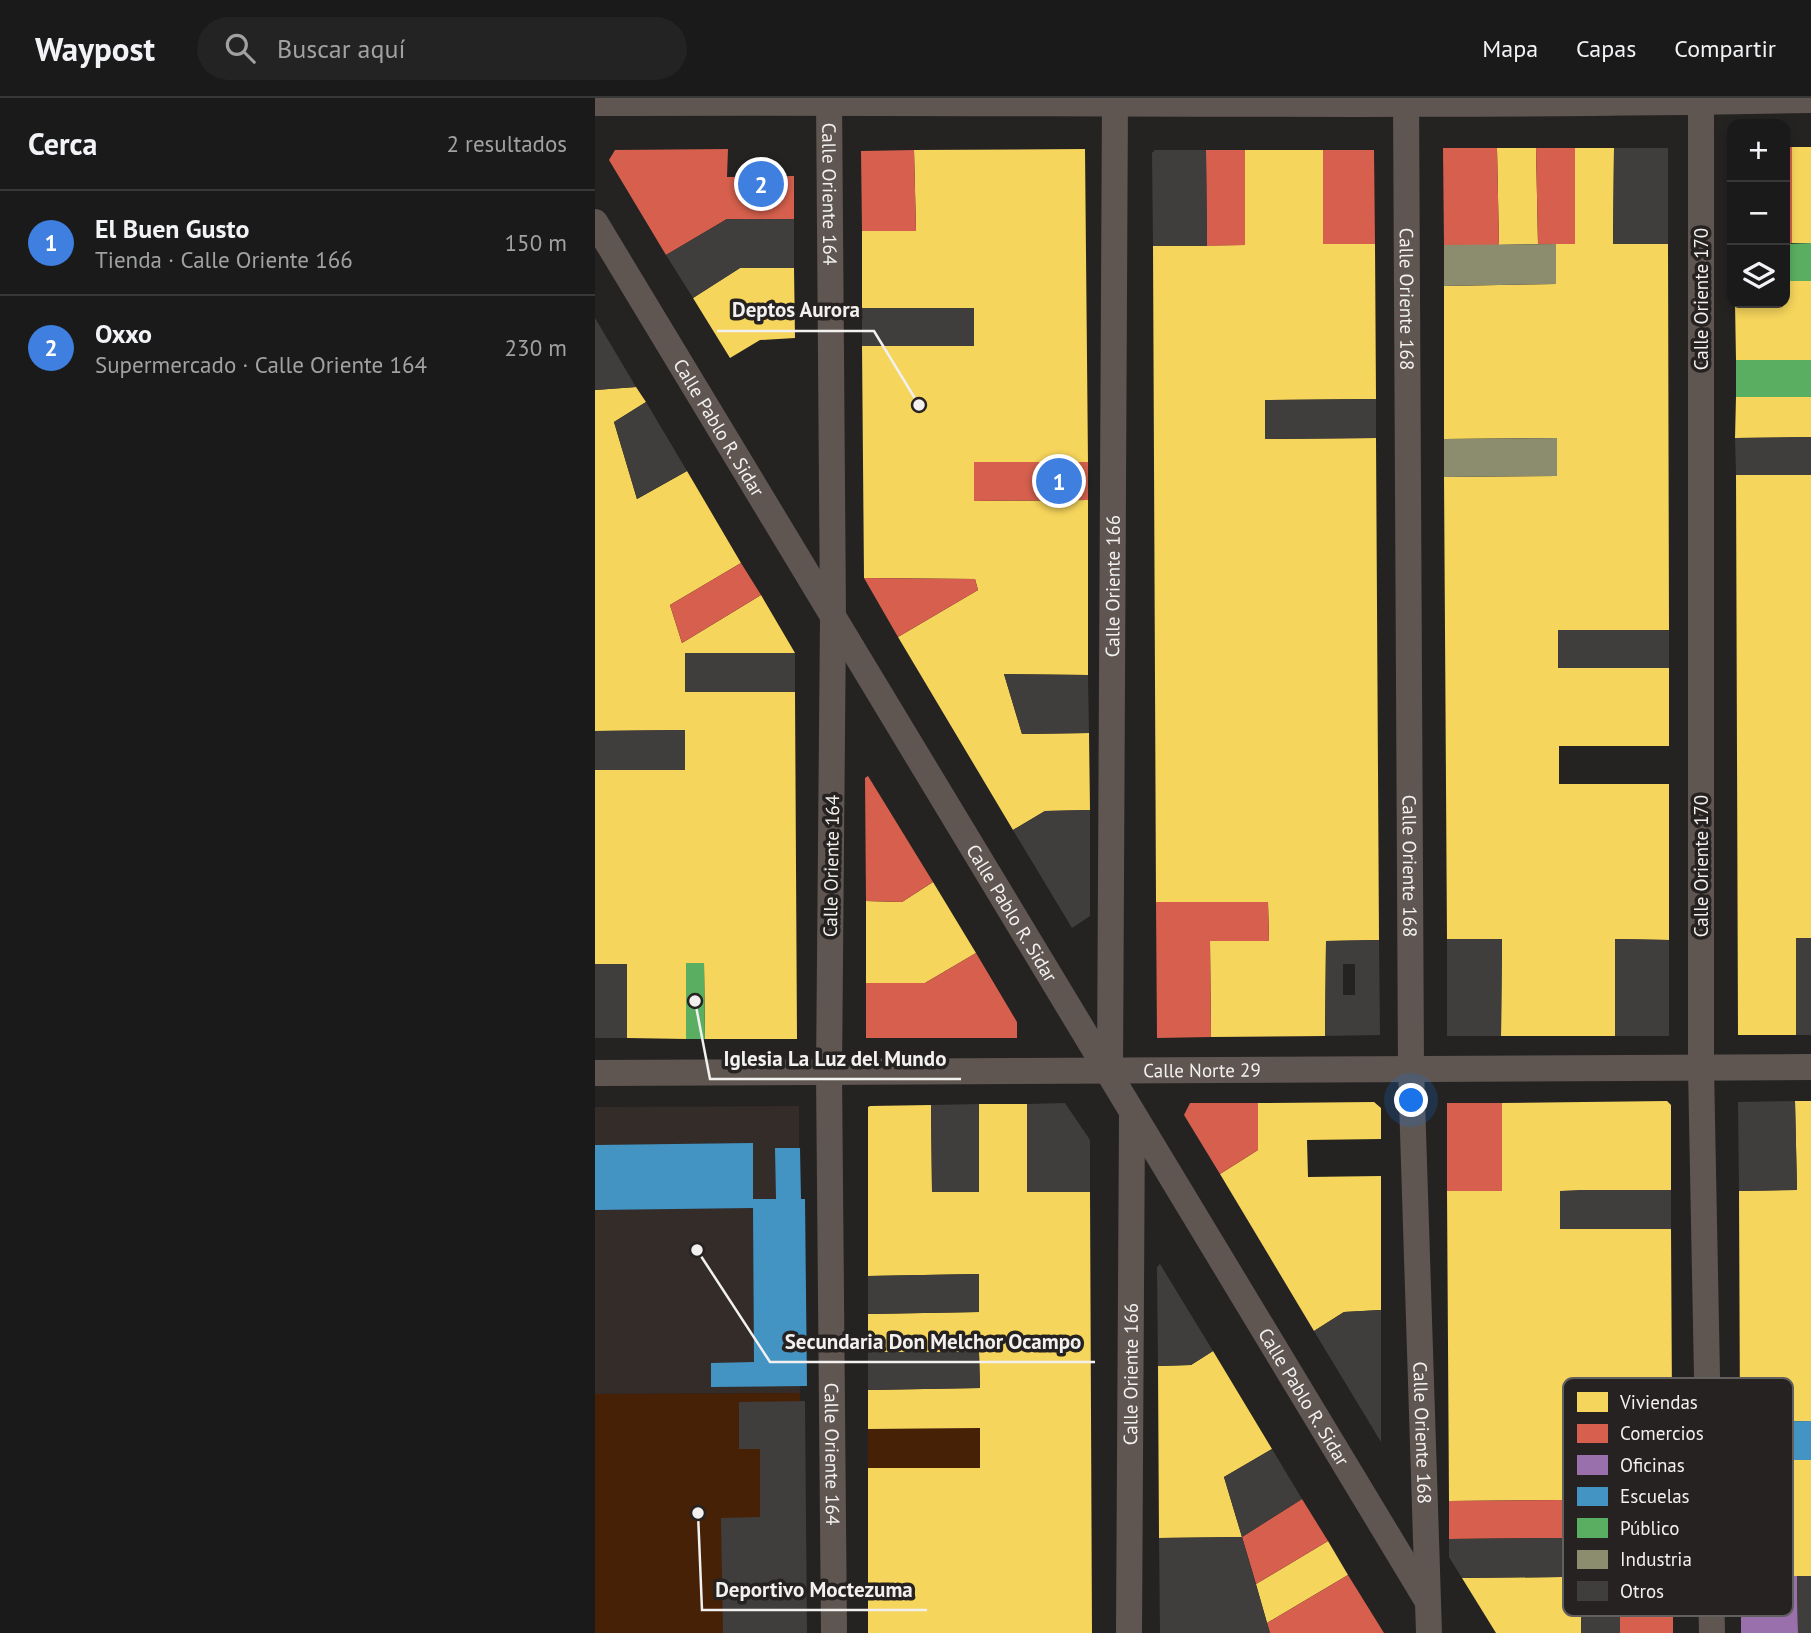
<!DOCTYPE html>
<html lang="es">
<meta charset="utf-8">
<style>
body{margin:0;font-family:"PT Sans",sans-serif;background:#242323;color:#f1f3f6}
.controls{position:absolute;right:21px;top:21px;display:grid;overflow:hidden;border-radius:14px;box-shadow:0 4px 10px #0003}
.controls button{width:63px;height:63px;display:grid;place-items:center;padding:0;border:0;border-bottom:2px solid #393839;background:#1b1a1a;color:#f1f3f6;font:35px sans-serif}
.you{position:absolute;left:817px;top:1003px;width:24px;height:24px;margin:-18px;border:5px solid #fff;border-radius:50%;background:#1a73e8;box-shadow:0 0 0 10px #1a73e833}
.badge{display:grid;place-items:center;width:46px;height:46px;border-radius:50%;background:#aaa9a8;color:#fff;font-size:23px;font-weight:700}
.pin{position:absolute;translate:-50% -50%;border:4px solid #fff;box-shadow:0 2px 7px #0006}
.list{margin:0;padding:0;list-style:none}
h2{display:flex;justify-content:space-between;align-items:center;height:91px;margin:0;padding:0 28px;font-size:30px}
h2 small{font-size:23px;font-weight:400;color:#a0a1a2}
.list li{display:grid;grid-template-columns:46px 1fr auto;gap:21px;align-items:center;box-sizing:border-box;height:105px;padding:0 28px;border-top:2px solid #393839}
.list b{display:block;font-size:26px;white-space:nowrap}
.list p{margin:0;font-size:23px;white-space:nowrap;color:#a0a1a2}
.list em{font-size:23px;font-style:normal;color:#a0a1a2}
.icon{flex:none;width:38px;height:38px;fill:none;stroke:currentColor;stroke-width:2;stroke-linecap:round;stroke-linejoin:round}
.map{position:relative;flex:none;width:1216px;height:1535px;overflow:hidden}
header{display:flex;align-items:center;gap:42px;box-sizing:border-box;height:98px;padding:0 35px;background:#1b1a1a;border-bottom:2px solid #393839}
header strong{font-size:33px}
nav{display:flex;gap:38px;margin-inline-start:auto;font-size:24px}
.search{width:490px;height:63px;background:#242323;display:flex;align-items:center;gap:18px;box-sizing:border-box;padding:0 24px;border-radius:38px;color:#a0a1a2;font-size:26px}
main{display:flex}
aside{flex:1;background:#1b1a1a}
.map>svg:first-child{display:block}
.built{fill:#332c29}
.green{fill:#472106}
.homes{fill:#f6d55c}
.shops{fill:#d6604d}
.offices{fill:#9970ab}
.schools{fill:#4393c3}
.public{fill:#5aae61}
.industry{fill:#8c8c6e}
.building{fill:#3f3e3d;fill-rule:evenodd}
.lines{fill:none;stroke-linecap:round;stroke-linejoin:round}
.street{stroke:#605651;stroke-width:26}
.labels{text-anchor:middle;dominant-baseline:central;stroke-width:7;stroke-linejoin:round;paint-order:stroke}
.street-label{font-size:19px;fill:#f2f1f0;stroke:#252221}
.key{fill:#252221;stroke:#62605f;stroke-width:2}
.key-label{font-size:19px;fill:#f2f1f0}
.leader{fill:none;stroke:#f2f1f0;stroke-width:2.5}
.callout-dot{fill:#f2f1f0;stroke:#252221;stroke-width:2.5}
.callout-label{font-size:21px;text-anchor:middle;font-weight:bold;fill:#f2f1f0;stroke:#252221;stroke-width:7;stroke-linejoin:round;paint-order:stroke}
</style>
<header>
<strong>Waypost</strong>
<div class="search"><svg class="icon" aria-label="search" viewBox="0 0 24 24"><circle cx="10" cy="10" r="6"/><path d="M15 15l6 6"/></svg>Buscar aquí</div>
<nav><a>Mapa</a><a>Capas</a><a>Compartir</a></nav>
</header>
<main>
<aside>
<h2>Cerca<small>2 resultados</small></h2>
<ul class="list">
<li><span class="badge" style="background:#3f7fe0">1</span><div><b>El Buen Gusto</b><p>Tienda · Calle Oriente 166</p></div><em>150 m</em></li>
<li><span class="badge" style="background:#3f7fe0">2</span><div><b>Oxxo</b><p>Supermercado · Calle Oriente 164</p></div><em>230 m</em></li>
</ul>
</aside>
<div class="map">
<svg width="1216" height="1535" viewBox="0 0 1216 1535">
<rect width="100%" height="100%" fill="#242322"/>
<polygon class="built" points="204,1008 205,1295 0,1296 0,1009"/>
<g class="green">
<polygon points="205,1295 206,1535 0,1535 0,1296"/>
<polygon points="385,1330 385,1370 273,1370 273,1331"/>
</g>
<g class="homes">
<rect x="1197" y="49" width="19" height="96"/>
<polygon points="902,50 941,50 943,146 904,147"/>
<polygon points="980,50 1019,50 1018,146 1073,146 1074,532 963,532 963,570 1074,570 1074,648 964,648 964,686 1074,686 1074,842 1020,841 1020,938 906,938 907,841 852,841 849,379 962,378 962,340 849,341 849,188 961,186 961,146 980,146"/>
<polygon points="490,51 493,364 379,364 379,403 493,402 493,577 409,576 427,636 494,635 495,712 450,713 418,732 303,539 383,492 380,481 269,480 267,248 379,248 379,210 267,210 267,133 321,133 319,52"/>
<polygon points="650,52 728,52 728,146 780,146 781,301 670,302 670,341 781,340 784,842 731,843 730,938 616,939 615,843 674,843 673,804 561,804 558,148 650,147"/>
<polygon points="145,170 199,170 200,240 165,242 135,260 98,200"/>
<polygon points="1190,183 1216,183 1216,262 1141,262 1140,205 1190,205"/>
<polygon points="41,289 51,304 19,324 42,401 92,373 146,465 75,507 87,545 166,497 200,555 90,555 90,594 200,594 202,941 110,941 109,865 91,866 91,941 32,940 32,866 0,866 0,672 90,672 90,632 0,633 0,292"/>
<polygon points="1141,299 1216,299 1216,339 1140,340"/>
<polygon points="1141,377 1216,377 1216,840 1201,840 1201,937 1143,937"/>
<polygon points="338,784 381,855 330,885 271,885 271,803 307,804"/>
<polygon points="1072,1003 1076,1007 1076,1092 965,1093 965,1131 1076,1131 1078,1477 986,1479 986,1535 901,1535 867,1480 967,1479 967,1402 854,1403 852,1093 907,1093 907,1005"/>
<polygon points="1200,1003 1216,1003 1216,1323 1145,1324 1144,1093 1202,1092"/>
<polygon points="779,1004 786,1010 786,1041 712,1042 713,1079 786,1078 786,1212 749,1214 719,1233 625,1076 663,1052 663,1005"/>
<polygon points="384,1006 432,1006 432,1094 495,1094 497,1535 273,1535 273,1370 385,1370 385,1330 273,1331 273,1292 385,1290 384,1254 273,1254 273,1216 384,1214 384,1176 273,1178 273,1009 275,1008 336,1007 337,1094 384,1094"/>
<polygon points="618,1253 677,1351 629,1379 647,1439 564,1440 563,1268 596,1267"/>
<polygon points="1145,1362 1216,1362 1216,1478 1146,1478"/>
<polygon points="733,1443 753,1477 672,1525 661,1486"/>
</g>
<g class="shops">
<polygon points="1190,49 1197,49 1197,145 1190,146"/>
<polygon points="848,50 902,50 904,147 849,147"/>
<polygon points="941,50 980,50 980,146 943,146"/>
<polygon points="133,51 132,79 199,78 199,121 132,121 71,157 14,62 20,52"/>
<polygon points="319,52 321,133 267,133 266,53"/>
<polygon points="611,52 650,52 650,147 612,148"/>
<polygon points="728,52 779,52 780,146 728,146"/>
<polygon points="379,364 493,364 493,402 379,403"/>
<polygon points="146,465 166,497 87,545 75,507"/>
<polygon points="269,480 380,481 383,492 303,539"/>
<polygon points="273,678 338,784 307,804 271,803 270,680"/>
<polygon points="561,804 673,804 674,843 615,843 616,939 562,940"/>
<polygon points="381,855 422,924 422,940 271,940 271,885 330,885"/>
<polygon points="595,1005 663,1005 663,1052 625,1076 589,1017"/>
<rect x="852" y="1005" width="55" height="88"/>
<polygon points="707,1401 733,1443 661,1486 647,1439"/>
<polygon points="967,1402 967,1440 854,1441 854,1403"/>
<polygon points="753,1477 789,1535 675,1535 672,1525"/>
<polygon points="1078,1477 1078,1535 1025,1535 1025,1478"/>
</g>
<polygon class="offices" points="1146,1478 1202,1478 1203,1535 1146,1535"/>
<g class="schools">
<polygon points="158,1045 158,1101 181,1101 180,1050 205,1050 206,1101 210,1101 212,1288 116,1289 116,1265 159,1264 158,1110 0,1112 0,1047"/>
<polygon points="1216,1323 1216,1362 1145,1362 1145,1324"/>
</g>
<g class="public">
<polygon points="1216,145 1216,183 1190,183 1190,146"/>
<rect x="1141" y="262" width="75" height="37"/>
<polygon points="91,865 109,865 110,941 91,941"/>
</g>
<g class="industry">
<polygon points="961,146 961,186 849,188 849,147"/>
<polygon points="962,340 962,378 849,379 849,341"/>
</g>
<g class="building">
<polygon points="1019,50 1073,50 1073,146 1018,146"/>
<polygon points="560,52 611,52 612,148 558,148 557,55"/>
<polygon points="132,121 199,121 199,170 145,170 98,200 71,157"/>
<rect x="267" y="210" width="112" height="38"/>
<polygon points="0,220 41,289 0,292"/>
<polygon points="781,301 781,340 670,341 670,302"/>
<polygon points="51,304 92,373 42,401 19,324"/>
<polygon points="1216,339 1216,377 1141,377 1140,340"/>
<rect x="963" y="532" width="111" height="38"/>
<rect x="90" y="555" width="110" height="39"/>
<polygon points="409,576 493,577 494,635 427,636"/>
<polygon points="90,632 90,672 0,672 0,633"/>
<polygon points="495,712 495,818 477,830 418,732 450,713"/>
<rect x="1201" y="840" width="15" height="97"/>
<polygon points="852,841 907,841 906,938 852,938"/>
<polygon points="1020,841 1074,842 1074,938 1020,938"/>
<path d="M784,842L785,937L730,938L731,843ZM748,866H760V897H748Z"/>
<rect x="0" y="866" width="32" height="74"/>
<polygon points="1200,1003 1202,1092 1144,1093 1143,1004"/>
<polygon points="470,1005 495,1042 495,1094 432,1094 432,1006"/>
<polygon points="384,1006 384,1094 337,1094 336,1007"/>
<polygon points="984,1092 1076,1092 1076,1131 965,1131 965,1093"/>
<polygon points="565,1166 618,1253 596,1267 563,1268 562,1169"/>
<polygon points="384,1176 384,1214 273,1216 273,1178"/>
<polygon points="786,1212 786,1344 719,1233 749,1214"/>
<polygon points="273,1254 384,1254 385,1290 273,1292"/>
<polygon points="210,1303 212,1535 128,1535 126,1420 165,1419 165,1351 144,1351 144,1304"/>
<polygon points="677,1351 707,1401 647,1439 629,1379"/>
<polygon points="647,1439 675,1535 565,1535 564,1440"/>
<polygon points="967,1440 967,1479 867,1480 854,1459 854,1441"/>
<polygon points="1025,1478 1025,1535 986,1535 986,1479"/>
<polygon points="1202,1478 1216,1478 1216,1535 1203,1535"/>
</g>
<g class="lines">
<g class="street">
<path id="s1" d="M234,0L238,520L234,975L239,1535"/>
<path id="s2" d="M811,0L816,971L834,1535"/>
<polyline points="1106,0 1106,970 1117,1535"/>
<path d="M0,5C405,3 811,10 1216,2"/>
<path id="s3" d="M0,124L833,1504"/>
<path id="s4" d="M515,974L520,0"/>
<path id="s5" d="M0,975L1216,969"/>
<path id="s6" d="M534,1535L537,1019"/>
</g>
</g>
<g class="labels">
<g class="street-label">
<text stroke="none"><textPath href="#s1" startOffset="96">Calle Oriente 164</textPath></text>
<text stroke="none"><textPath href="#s2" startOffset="201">Calle Oriente 168</textPath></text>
<text transform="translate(1106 201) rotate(-90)">Calle Oriente 170</text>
<text stroke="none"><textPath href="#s3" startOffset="240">Calle Pablo R. Sidar</textPath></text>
<text stroke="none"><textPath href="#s4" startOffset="486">Calle Oriente 166</textPath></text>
<text transform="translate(236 768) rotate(-89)">Calle Oriente 164</text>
<text stroke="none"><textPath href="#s2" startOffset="768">Calle Oriente 168</textPath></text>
<text transform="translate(1106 768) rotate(-90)">Calle Oriente 170</text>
<text stroke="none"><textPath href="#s3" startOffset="807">Calle Pablo R. Sidar</textPath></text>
<text stroke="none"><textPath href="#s5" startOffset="607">Calle Norte 29</textPath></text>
<text stroke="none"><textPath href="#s6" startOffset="259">Calle Oriente 166</textPath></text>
<text stroke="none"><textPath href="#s3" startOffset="1372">Calle Pablo R. Sidar</textPath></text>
<text stroke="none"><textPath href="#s2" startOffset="1335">Calle Oriente 168</textPath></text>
<text stroke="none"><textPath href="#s1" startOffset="1356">Calle Oriente 164</textPath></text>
</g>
</g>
<rect x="968" y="1280" width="230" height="238" rx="10" class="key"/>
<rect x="982" y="1294" width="31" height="20" fill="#f6d55c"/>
<rect x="982" y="1326" width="31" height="19" fill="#d6604d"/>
<rect x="982" y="1357" width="31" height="20" fill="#9970ab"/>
<rect x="982" y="1389" width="31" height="19" fill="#4393c3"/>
<rect x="982" y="1420" width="31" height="20" fill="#5aae61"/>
<rect x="982" y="1452" width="31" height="19" fill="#8c8c6e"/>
<rect x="982" y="1483" width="31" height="20" fill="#3f3e3d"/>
<g class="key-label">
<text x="1025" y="1311">Viviendas</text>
<text x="1025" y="1342">Comercios</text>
<text x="1025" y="1374">Oficinas</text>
<text x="1025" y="1405">Escuelas</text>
<text x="1025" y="1437">Público</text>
<text x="1025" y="1468">Industria</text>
<text x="1025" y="1500">Otros</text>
</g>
<path class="leader" d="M324 307L279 233H122M100 903L115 981H366M102 1152L175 1264H500M103 1415L107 1512H332"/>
<g class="callout-dot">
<circle cx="324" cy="307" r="7"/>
<circle cx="100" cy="903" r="7"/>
<circle cx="102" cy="1152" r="7"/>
<circle cx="103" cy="1415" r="7"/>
</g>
<g class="callout-label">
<text x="201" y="219">Deptos Aurora</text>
<text x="240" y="968">Iglesia La Luz del Mundo</text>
<text x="338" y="1251">Secundaria Don Melchor Ocampo</text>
<text x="219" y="1499">Deportivo Moctezuma</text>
</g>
</svg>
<div class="controls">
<button>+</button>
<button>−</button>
<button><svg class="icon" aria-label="layers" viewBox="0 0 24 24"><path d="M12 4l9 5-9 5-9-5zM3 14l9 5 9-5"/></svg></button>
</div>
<div class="you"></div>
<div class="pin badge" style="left:464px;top:383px;background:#3f7fe0">1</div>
<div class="pin badge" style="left:166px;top:86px;background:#3f7fe0">2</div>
</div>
</main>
